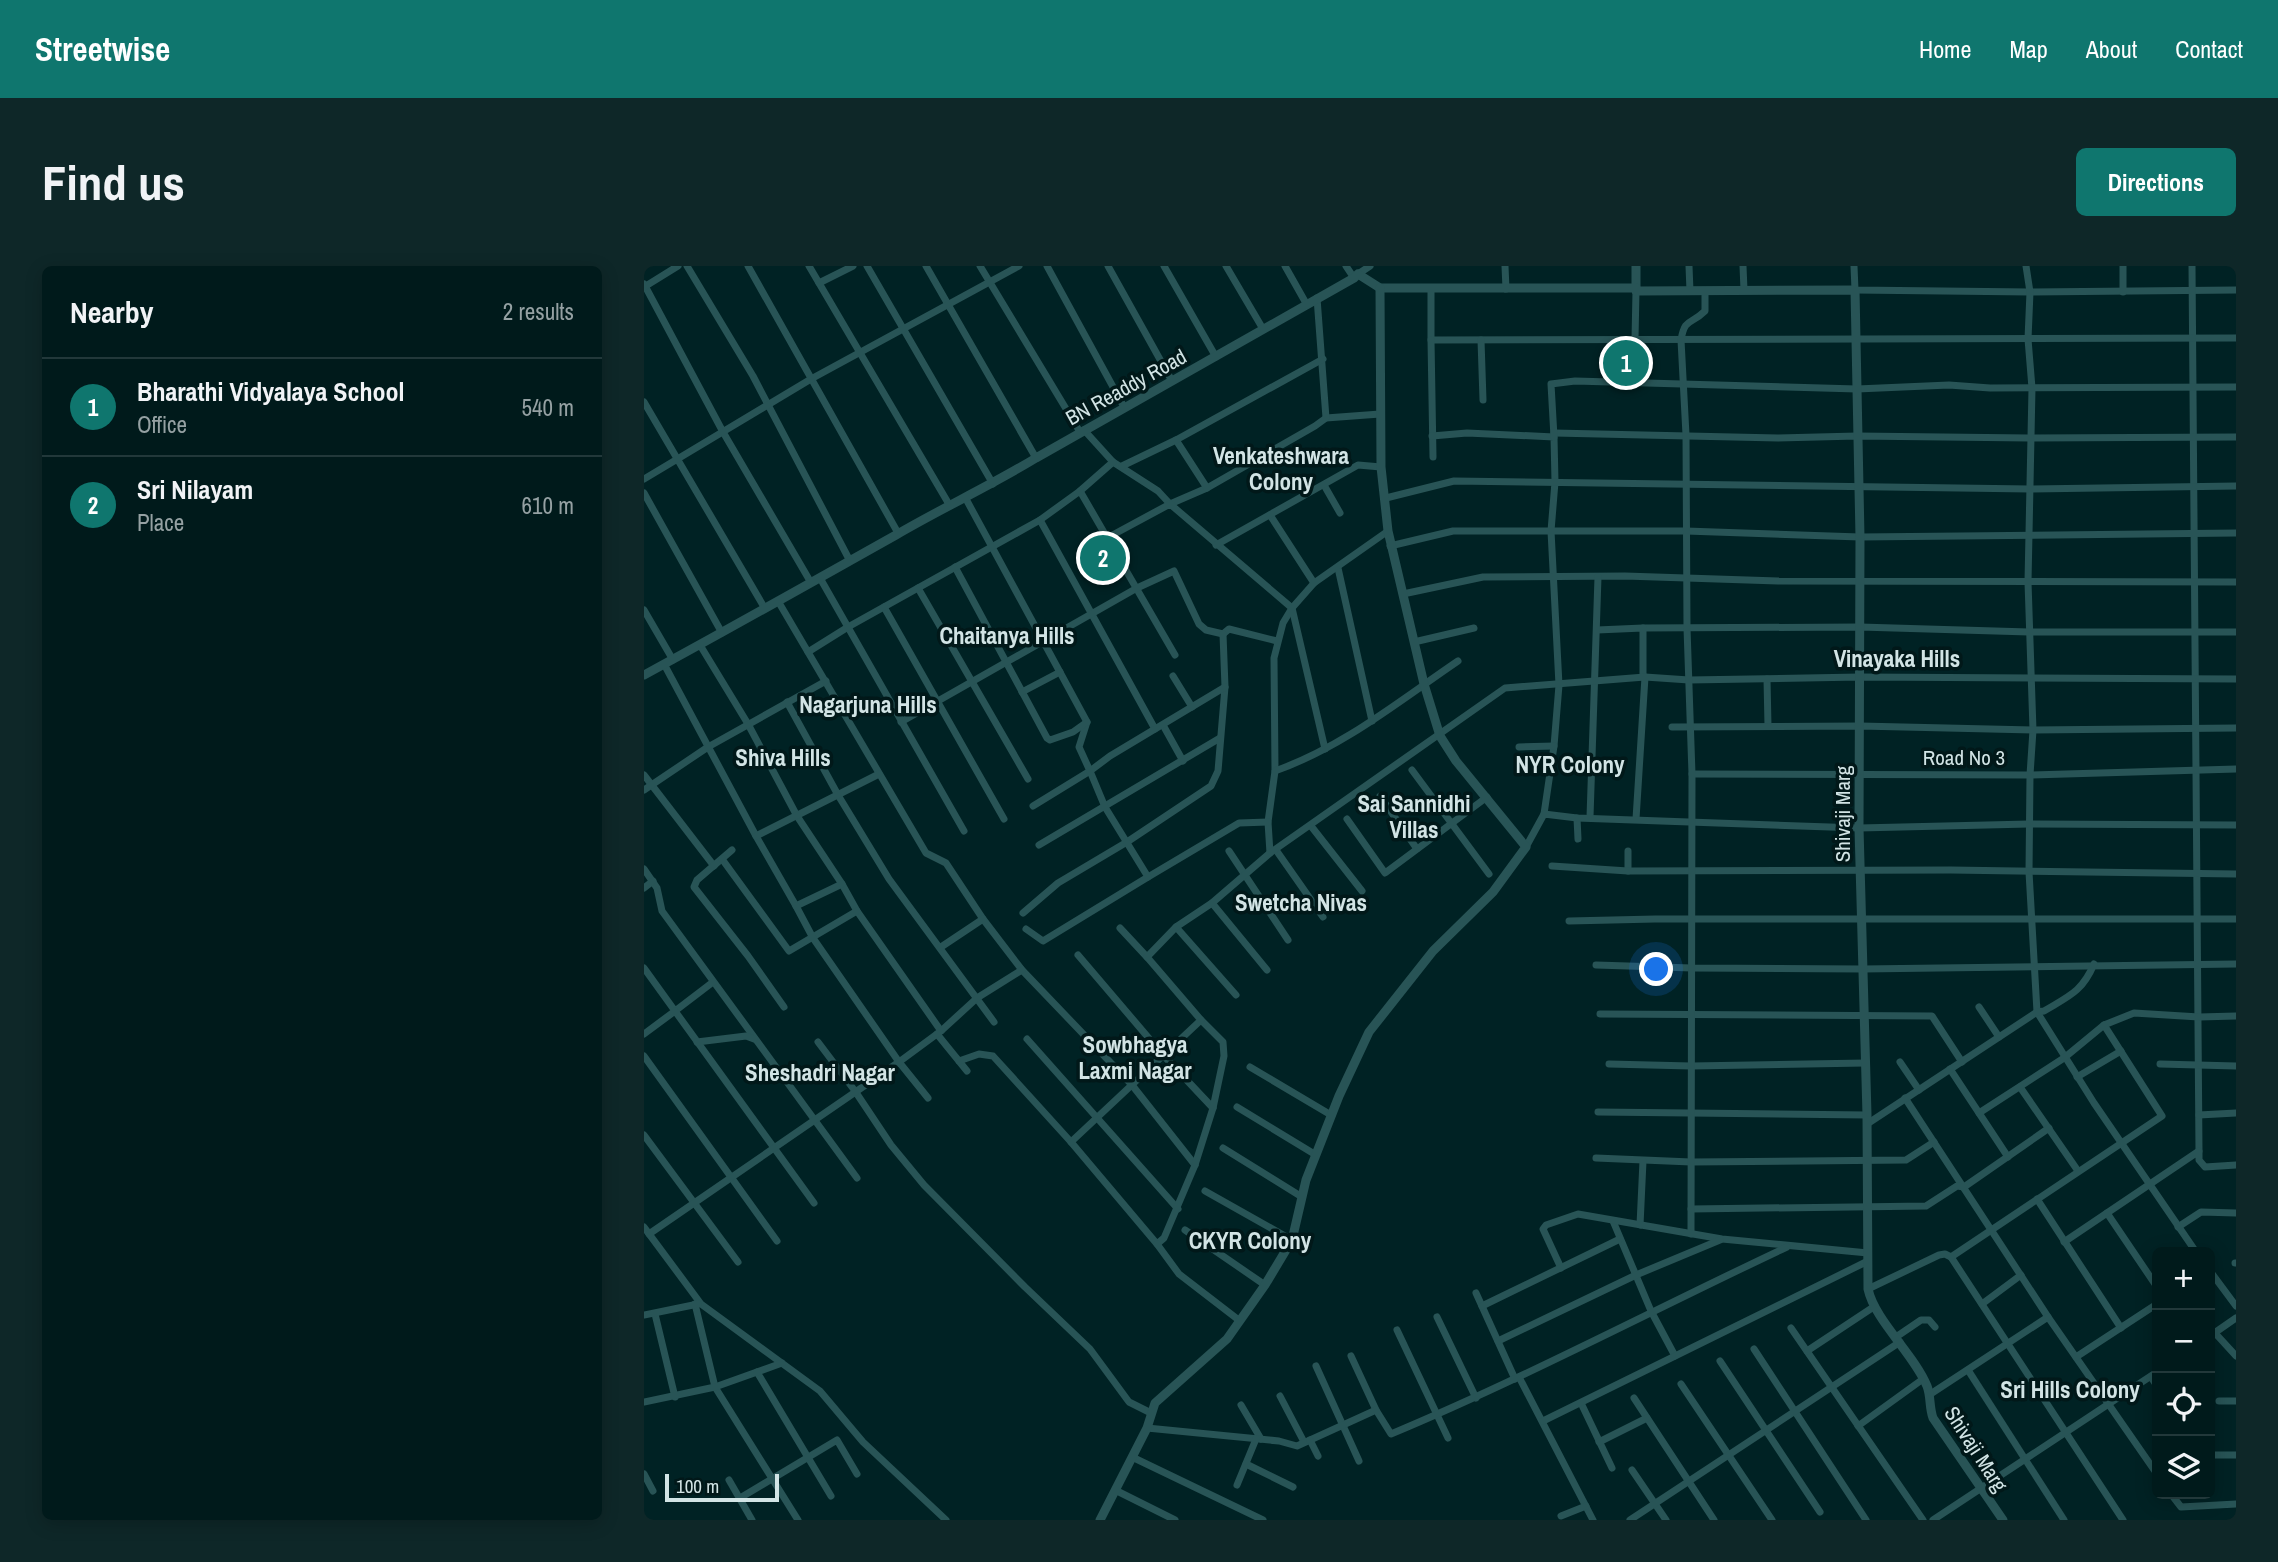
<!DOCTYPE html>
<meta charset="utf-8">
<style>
body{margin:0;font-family:"Archivo Narrow",sans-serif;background:#0e2728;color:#f1f3f6}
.controls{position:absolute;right:21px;bottom:21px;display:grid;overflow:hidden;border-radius:10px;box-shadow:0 4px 18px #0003}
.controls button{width:63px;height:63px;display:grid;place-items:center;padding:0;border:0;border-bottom:2px solid #22383a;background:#001a1b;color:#f1f3f6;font:35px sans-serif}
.scale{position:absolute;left:21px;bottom:18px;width:114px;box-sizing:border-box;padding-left:7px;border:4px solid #d2e4e5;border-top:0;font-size:19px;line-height:24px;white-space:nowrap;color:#d2e4e5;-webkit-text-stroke:5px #011819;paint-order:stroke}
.you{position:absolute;left:1013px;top:704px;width:24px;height:24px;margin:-18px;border:5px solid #fff;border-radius:50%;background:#1a73e8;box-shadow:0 0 0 10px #1a73e833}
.badge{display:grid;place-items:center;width:46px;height:46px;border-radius:50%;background:#0f766e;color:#fff;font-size:23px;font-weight:700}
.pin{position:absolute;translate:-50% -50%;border:4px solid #fff;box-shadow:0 2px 7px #0006}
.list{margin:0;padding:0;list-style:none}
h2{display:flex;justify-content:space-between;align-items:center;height:91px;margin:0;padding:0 28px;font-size:30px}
h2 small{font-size:23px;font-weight:400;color:#95a1a3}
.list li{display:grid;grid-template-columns:46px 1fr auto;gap:21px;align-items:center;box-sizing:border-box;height:98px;padding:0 28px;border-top:2px solid #22383a}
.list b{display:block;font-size:26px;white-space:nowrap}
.list p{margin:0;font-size:23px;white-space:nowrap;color:#95a1a3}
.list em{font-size:23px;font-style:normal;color:#95a1a3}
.icon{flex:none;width:38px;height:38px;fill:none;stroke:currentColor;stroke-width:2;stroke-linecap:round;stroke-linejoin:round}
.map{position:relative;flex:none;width:1592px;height:1254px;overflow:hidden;border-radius:10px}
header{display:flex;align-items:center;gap:42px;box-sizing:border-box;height:98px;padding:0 35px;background:#0f766e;color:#fff}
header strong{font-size:33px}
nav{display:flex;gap:38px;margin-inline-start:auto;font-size:24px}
.intro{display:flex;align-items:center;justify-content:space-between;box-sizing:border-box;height:168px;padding:0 42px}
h1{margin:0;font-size:49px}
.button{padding:18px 32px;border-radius:10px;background:#0f766e;color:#fff;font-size:24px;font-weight:700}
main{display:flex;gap:42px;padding:0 42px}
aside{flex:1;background:#001a1b;border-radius:10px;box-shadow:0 4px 18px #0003}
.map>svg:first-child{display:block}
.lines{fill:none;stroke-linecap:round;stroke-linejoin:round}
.minor{stroke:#285456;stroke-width:7}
.tertiary{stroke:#285456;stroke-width:9}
.labels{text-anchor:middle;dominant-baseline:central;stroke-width:7;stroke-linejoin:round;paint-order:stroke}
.street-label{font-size:21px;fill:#d2e4e5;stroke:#011819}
.neighbourhood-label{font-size:23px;font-weight:bold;fill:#d2e4e5;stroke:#011819}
</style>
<header>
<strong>Streetwise</strong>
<nav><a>Home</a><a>Map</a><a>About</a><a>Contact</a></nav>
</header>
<div class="intro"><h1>Find us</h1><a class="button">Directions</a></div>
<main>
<aside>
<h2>Nearby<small>2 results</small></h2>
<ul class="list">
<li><span class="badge">1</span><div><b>Bharathi Vidyalaya School</b><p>Office</p></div><em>540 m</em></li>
<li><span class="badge">2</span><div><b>Sri Nilayam</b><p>Place</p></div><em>610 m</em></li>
</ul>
</aside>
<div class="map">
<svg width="1592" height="1254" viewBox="0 0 1592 1254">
<rect width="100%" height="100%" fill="#002224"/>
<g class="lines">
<g class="minor">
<polyline points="43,0 109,110 206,295"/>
<polyline points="104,0 254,267"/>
<polyline points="165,0 306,240"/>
<polyline points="223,0 349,218"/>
<polyline points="282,0 392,192"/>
<polyline points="336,0 436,166"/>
<polyline points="403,0 480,141"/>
<polyline points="464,0 528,115"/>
<polyline points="520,0 572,91"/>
<polyline points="582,0 619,63"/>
<polyline points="641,0 663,39"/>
<polyline points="702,0 710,12"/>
<polyline points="861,0 862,23"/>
<polyline points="1045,0 1046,25"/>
<polyline points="1099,0 1100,24"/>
<polyline points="1210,0 1211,24 1386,26 1592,24"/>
<polyline points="1382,0 1386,26 1384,73 1388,122 1384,316 1389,464 1386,509 1385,606 1393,746 1450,837 1552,986"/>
<polyline points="1548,0 1555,885"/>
<polyline points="714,8 726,0"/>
<polyline points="175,17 209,0"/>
<polyline points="0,18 79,166 166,315"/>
<polyline points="0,21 34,0"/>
<polyline points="787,23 787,74 1592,72"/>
<polyline points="1479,26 1479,0"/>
<polyline points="991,73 992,25"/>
<polyline points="787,74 789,191"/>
<polyline points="837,74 839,134"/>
<polyline points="0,136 120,341"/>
<polyline points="682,152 736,148"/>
<polyline points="440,164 469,196 514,225 526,238 563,222 671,160 682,152 673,32"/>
<polyline points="910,167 1134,172 1213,170 1385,172 1592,171"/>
<polyline points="788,170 823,167 910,171 911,216 907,265 915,419 910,480 900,548"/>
<polyline points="910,171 907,118 931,115 1213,123 1305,119 1346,122 1592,121"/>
<polyline points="532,174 563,222"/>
<polyline points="478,200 532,174 679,93"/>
<polyline points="0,213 167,113 375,0"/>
<polyline points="680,219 696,247"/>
<polyline points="436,225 469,196"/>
<polyline points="0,227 78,367"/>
<polyline points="742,232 810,215 1386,223 1592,220"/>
<polyline points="322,233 443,456 435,481 446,505 389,540"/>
<polyline points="626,249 670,317"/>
<polyline points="396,254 511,463"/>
<polyline points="463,272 526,238 648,342 681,483"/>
<polyline points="572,279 714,199 737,201"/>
<polyline points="746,280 809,265 1042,265 1216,271 1592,267"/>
<polyline points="311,301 403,472 406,474 429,466 443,456"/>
<polyline points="694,302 728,455"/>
<polyline points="176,312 320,565"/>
<polyline points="274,322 384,513"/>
<polyline points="759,328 839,311 981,310 1134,315 1592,316"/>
<polyline points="134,335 282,587 302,597 339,653 378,704 488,819 551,899"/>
<polyline points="240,341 360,553"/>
<polyline points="0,344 29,394"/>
<polyline points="999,362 1216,361 1385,366 1592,366"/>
<polyline points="953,364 999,362 999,411"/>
<polyline points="770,376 830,362"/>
<polyline points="56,379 104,458 153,550 198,618 213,645 297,765"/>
<polyline points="164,386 204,361 396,254 436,225 531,389"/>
<polyline points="20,398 112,570 152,640 198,618"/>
<polyline points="529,410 548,441"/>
<polyline points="1123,413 1124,460"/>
<polyline points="378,426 416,406"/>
<polyline points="143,436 194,529 245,613 350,756"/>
<polyline points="257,456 493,322 530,305 555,358 562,364 579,368 585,363 633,375"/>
<polyline points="519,459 539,495"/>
<polyline points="1028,461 1216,460 1389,464 1592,462"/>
<polyline points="875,481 910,480"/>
<polyline points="768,504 845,608"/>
<polyline points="631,505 630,392 639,357 648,342 670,317 744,265"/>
<polyline points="1048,508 1386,509 1592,503"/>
<polyline points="0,509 70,600"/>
<polyline points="0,524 64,481 182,415"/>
<polyline points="736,530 773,583"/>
<polyline points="946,551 954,311"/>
<polyline points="933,552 934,573"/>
<polyline points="703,553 741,607 843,531"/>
<polyline points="992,553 1001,411"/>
<polyline points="667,560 718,625"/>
<polyline points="112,570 235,508"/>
<polyline points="395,579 576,472"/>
<polyline points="882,581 900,548 933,552 1215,562 1385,558 1592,559"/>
<polyline points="88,584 53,614 50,621 104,690 140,741"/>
<polyline points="632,584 679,651"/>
<polyline points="585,585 644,674"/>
<polyline points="984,585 984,605"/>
<path d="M626,587L624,556L631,505C699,481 755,435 814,395"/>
<polyline points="78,593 145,685 213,645"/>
<polyline points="908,600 984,605 1307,604 1592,608"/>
<polyline points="0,603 13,622 18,645 213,912"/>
<polyline points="504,611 595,557 624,556"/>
<polyline points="0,622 9,615"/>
<polyline points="568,637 623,704"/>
<polyline points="152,640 169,672 255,796 284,832"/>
<polyline points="379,647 414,617 483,576 567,520 574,505 581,421 579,368"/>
<polyline points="925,655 1011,653 1592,653"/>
<polyline points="532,661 592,729"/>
<polyline points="476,662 503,691"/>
<polyline points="382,663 399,675 504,611 461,541 446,505 466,490 581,421"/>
<polyline points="297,681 339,653"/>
<polyline points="434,689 520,790 569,842"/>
<polyline points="952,699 1048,702 1219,703 1592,698"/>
<polyline points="0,702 31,745 69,716"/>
<polyline points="1335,741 1355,771"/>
<polyline points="956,748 1288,750 1318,796"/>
<polyline points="1460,759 1490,747 1555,751 1592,750"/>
<polyline points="0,768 31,745 170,937"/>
<polyline points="293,768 323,805"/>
<polyline points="383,773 534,943"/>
<polyline points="53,776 102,770 110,773"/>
<polyline points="174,776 211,825 247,879 280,919 381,1021 446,1083 485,1136 507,1147"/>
<polyline points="0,790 133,975"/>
<polyline points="315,795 335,788 349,790 427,876 513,978 520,972 551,899 569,842 580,790 579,776 557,754"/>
<polyline points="1256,796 1275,824"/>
<polyline points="965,798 1047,800 1221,797"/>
<polyline points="1516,798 1592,800"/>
<polyline points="606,801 687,849"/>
<polyline points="1306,803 1364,891"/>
<polyline points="1433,811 1477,785"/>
<polyline points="1376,821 1434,905"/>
<polyline points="1261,832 1404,1051 1513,1208"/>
<polyline points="593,841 672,889"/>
<polyline points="954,846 1223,849"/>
<polyline points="1555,849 1592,847"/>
<path d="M1223,858L1393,746L1400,745C1425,730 1438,726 1450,698"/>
<polyline points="0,869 94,996"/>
<polyline points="427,876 557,754 503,691 532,661 568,637 626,587 861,422 1001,411 1045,414 1216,411 1592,413"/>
<polyline points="579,882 658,931"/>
<polyline points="952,892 1047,896 1262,894 1290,876"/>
<polyline points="561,925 648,974"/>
<polyline points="1393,933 1477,1062"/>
<polyline points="1047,943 1282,940 1313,920 1320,921 1405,862"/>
<polyline points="1463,947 1513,1021"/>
<polyline points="969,955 1007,1045 1031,1090"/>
<polyline points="996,959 999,895"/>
<polyline points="0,961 57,1038 176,1125 219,1176 302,1254"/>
<polyline points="1534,961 1557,946 1592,947"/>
<polyline points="541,964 621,1019"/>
<polyline points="5,968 255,796 297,765 333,732 378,704"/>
<path d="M1047,968L1048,508L1043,362L1042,169L1037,74C1041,51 1047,59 1061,45V25"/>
<polyline points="1420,976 1555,885 1555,894 1561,901 1592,899"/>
<polyline points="513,978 535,1008 596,1055"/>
<polyline points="1307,991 1479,1254"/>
<polyline points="1591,997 1592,997"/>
<polyline points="917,1002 899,963 902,959 934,948 1078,973 1224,987"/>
<polyline points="1566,1005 1592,1040"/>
<polyline points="1224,1023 1295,989 1301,988 1307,991 1518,850 1460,759 1420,792 1335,847"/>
<polyline points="832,1027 871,1113"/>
<polyline points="51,1038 71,1121 154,1254"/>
<polyline points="1338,1038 1377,1009"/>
<polyline points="838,1040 976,973"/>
<polyline points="11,1048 31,1131"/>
<polyline points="0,1049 54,1038"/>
<polyline points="793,1051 832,1132"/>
<polyline points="1147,1062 1279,1254"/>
<polyline points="753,1064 804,1172"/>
<polyline points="1571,1067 1592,1090"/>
<polyline points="1566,1070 1592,1052"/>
<polyline points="1252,1071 1277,1054 1285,1054 1291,1061"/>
<polyline points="854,1075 992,1009 1076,974"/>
<polyline points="1110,1083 1222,1254"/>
<polyline points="1163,1085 1231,1040"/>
<polyline points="707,1090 732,1144"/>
<polyline points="1432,1091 1513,1038"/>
<polyline points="1076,1095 1176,1246"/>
<polyline points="672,1100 715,1195"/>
<polyline points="1324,1104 1420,1254"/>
<polyline points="113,1106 187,1230"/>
<polyline points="875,1111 949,1254"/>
<polyline points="1507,1111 1513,1120"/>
<polyline points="1037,1118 1128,1254"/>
<polyline points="1285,1129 1404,1051"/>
<polyline points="636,1130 660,1176"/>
<polyline points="990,1132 1070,1254"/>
<polyline points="1575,1135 1592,1135"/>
<polyline points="0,1136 71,1121 138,1097"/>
<polyline points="937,1137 968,1202"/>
<polyline points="597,1139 617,1173"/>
<polyline points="899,1155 1224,995"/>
<polyline points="1214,1160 1279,1113"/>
<path d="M503,1162L635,1175L653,1180L732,1144L747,1168C881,1112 1011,1043 1143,981"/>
<polyline points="666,1174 674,1190"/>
<polyline points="955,1176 1003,1152"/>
<polyline points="1566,1189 1592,1189"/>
<polyline points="488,1191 619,1254"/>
<polyline points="602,1198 649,1221"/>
<polyline points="988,1204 1022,1254"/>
<polyline points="0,1208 9,1225"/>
<polyline points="85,1214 108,1254"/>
<polyline points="593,1219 612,1173"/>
<polyline points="471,1224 531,1254"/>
<polyline points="1527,1228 1537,1241 1592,1238"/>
<polyline points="96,1232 193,1174 213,1208"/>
<polyline points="917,1250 942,1240"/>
<polyline points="986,1254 1256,1076"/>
<polyline points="1289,1254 1513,1106"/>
</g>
<g class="tertiary">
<polyline points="992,0 992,22"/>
<path d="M0,409C85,363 168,316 252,269C298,242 346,220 392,192L710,12L714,8L736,22H992V25L1211,24L1216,271L1215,562L1223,849L1224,1023C1231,1055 1270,1088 1283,1120C1287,1130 1285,1141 1289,1152L1359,1254"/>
<polyline points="456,1254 503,1162 511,1137 583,1073 621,1019 648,974 662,914 695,830 725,766 789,685 849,626 882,581 812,495 796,470 780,418 744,265 737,201 736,22"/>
</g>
</g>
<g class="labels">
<g class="street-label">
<text transform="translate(482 121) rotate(-29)">BN Readdy Road</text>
<text x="1320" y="491">Road No 3</text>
<text transform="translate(1198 548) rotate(-90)">Shivaji Marg</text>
<text transform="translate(1332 1183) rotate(57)">Shivaji Marg</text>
</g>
<g class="neighbourhood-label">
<text x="637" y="189">Venkateshwara<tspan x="637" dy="26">Colony</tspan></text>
<text x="363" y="369">Chaitanya Hills</text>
<text x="1253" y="392">Vinayaka Hills</text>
<text x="224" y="438">Nagarjuna Hills</text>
<text x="139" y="491">Shiva Hills</text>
<text x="926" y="498">NYR Colony</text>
<text x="770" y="537">Sai Sannidhi<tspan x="770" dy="26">Villas</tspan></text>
<text x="657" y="636">Swetcha Nivas</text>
<text x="491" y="778">Sowbhagya<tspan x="491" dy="26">Laxmi Nagar</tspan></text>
<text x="176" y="806">Sheshadri Nagar</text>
<text x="606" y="974">CKYR Colony</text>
<text x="1426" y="1123">Sri Hills Colony</text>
</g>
</g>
</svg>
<div class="controls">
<button>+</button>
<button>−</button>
<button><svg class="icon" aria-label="locate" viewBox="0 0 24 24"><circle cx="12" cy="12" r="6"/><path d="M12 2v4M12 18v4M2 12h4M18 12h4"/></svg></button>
<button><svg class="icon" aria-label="layers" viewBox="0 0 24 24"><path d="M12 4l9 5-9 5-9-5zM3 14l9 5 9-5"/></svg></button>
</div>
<div class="scale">100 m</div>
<div class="you"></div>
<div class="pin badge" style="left:982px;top:97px">1</div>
<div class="pin badge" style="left:459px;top:292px">2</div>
</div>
</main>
